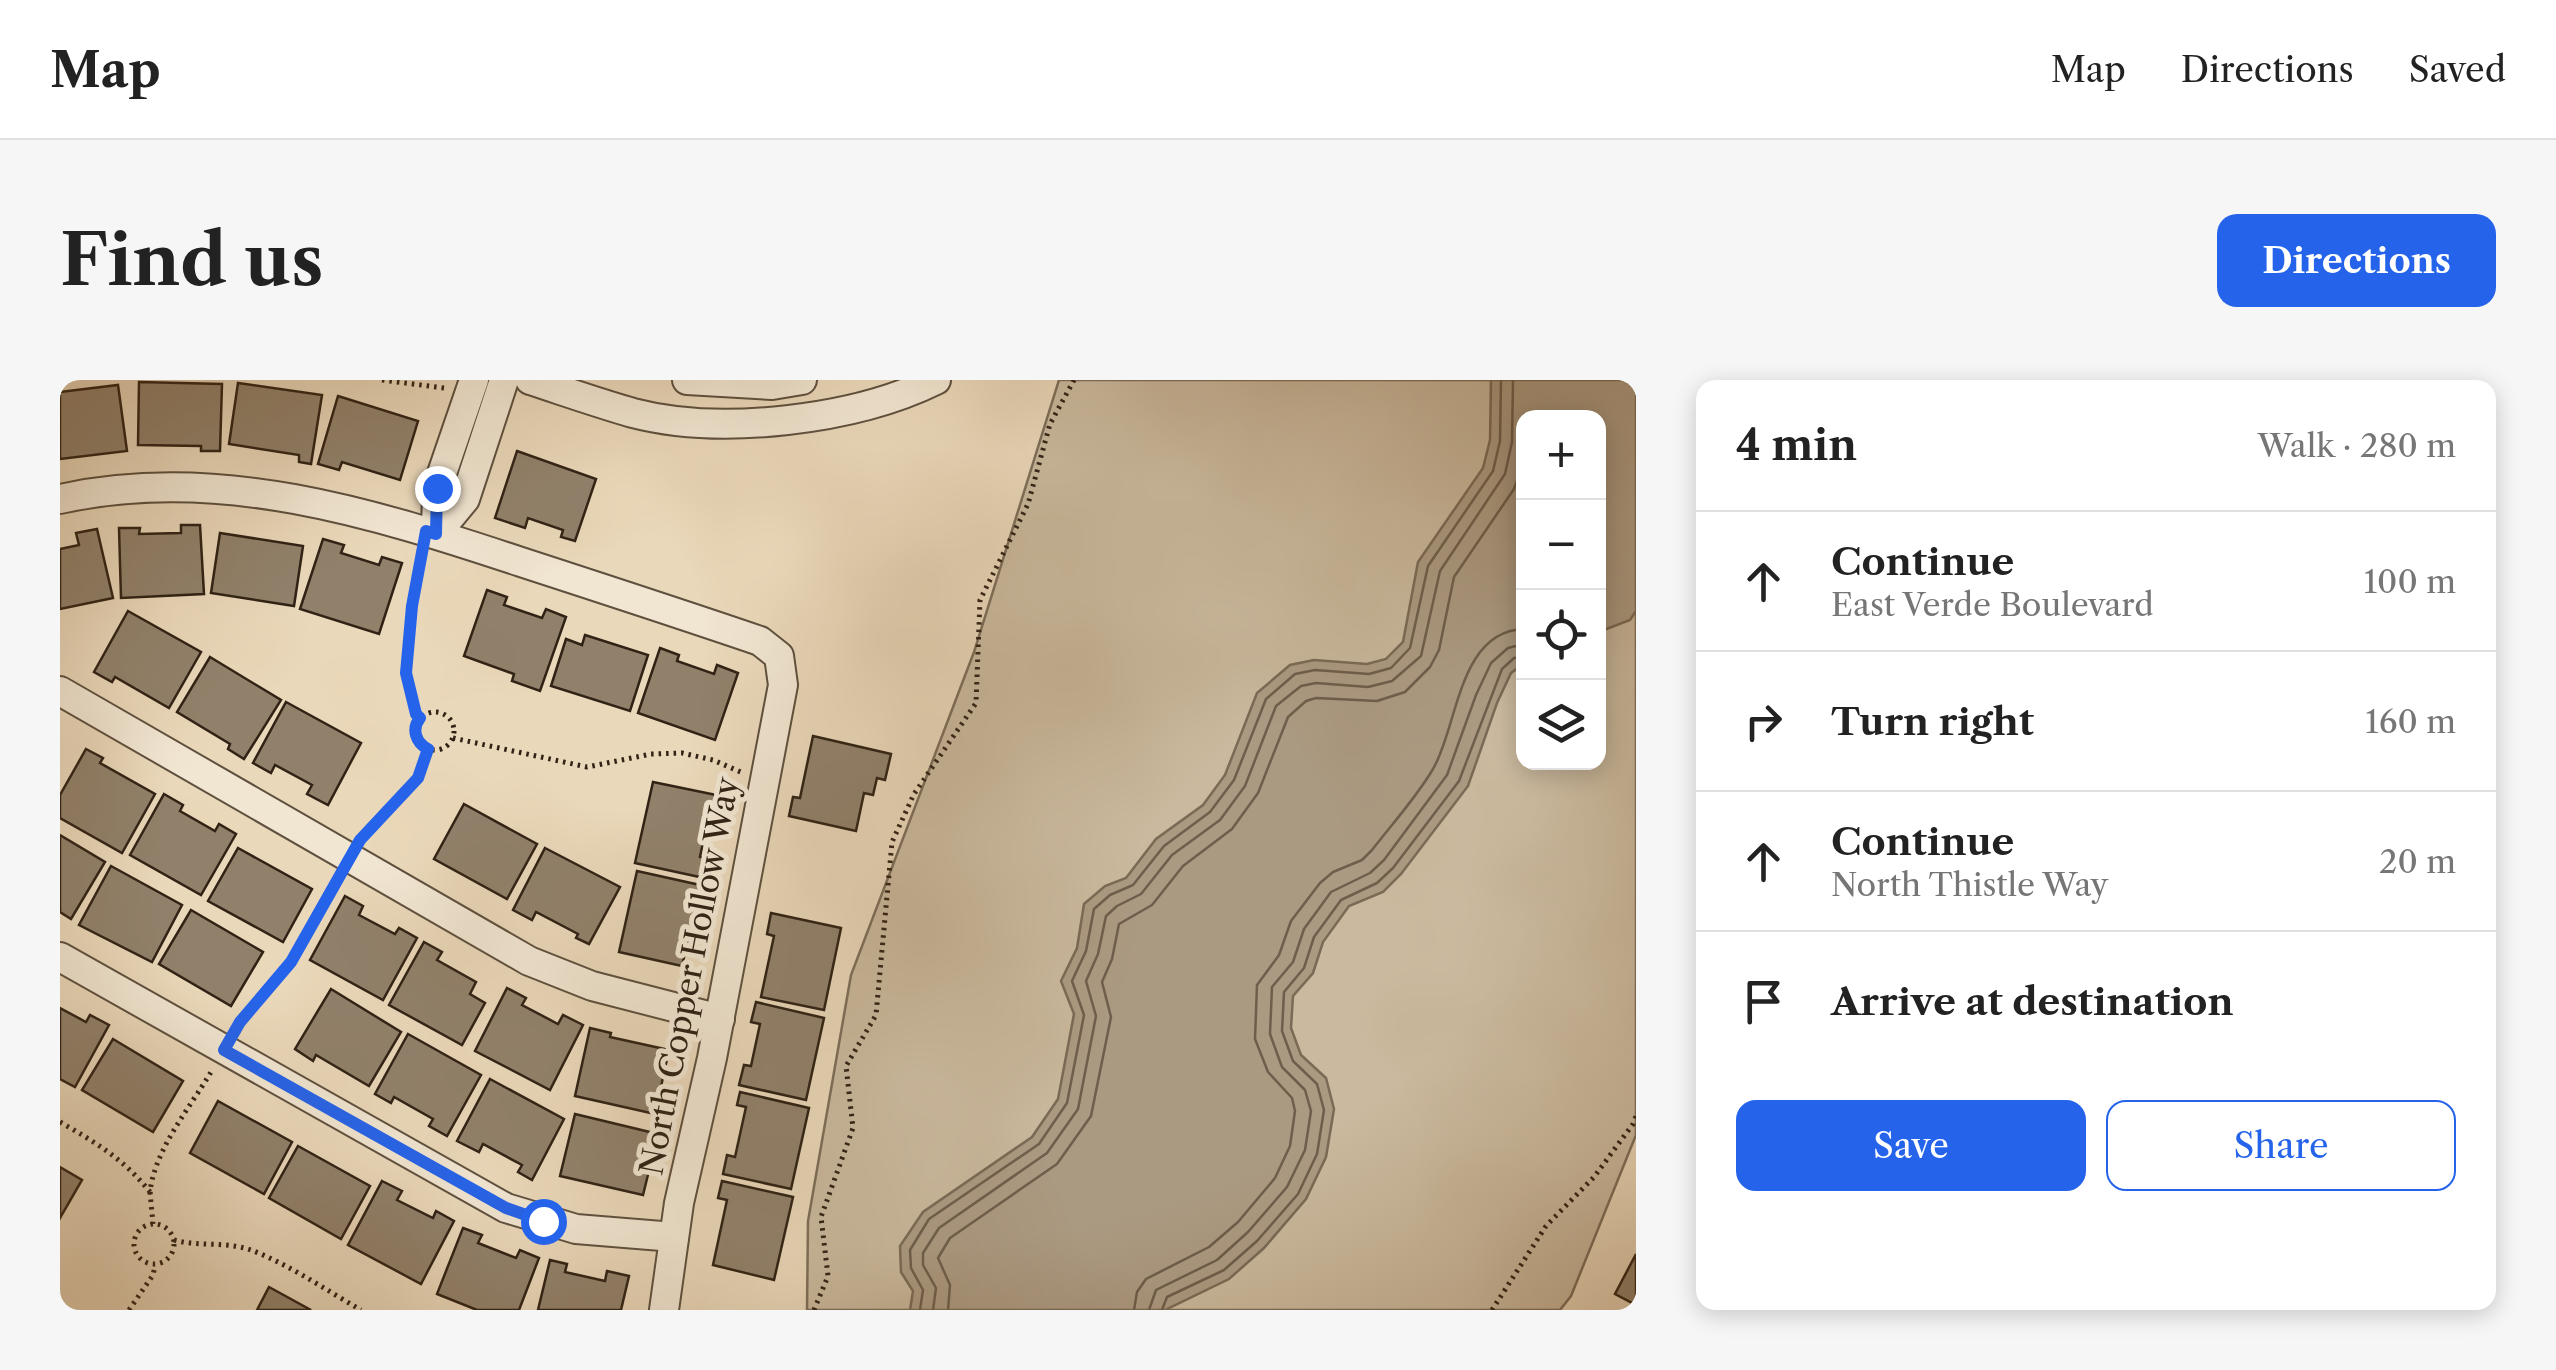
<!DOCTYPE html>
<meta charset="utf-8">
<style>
body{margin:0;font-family:"Libre Caslon Text",serif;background:#f6f6f6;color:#222}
.controls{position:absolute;right:30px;top:30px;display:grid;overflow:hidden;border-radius:20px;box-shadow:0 5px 25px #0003}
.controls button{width:90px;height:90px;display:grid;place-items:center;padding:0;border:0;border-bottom:2px solid #e0e0e0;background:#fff;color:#222;font:50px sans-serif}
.stop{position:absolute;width:30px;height:30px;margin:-22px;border:8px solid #2563eb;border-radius:50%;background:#fff}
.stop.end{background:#2563eb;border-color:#fff;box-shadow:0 2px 10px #0008}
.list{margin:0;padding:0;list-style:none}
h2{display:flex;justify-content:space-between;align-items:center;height:130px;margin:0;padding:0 40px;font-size:42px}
h2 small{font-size:32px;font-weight:400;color:#767676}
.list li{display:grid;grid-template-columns:65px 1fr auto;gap:30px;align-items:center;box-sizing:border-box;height:140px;padding:0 40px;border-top:2px solid #e0e0e0}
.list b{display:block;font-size:38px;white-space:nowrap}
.list p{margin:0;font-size:32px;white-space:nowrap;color:#767676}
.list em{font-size:32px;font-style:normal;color:#767676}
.actions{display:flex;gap:20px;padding:30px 40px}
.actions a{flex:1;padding:22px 0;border:2px solid #2563eb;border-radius:20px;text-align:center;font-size:35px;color:#2563eb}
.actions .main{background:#2563eb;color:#fff}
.icon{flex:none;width:55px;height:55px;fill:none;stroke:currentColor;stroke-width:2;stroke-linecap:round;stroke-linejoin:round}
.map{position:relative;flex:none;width:1576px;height:930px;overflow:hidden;border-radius:20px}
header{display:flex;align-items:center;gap:60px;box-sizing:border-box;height:140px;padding:0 50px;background:#fff;border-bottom:2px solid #e0e0e0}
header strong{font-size:48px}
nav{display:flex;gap:55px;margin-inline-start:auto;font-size:35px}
.intro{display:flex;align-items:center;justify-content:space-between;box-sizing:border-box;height:240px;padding:0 60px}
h1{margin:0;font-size:70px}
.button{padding:25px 45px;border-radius:20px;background:#2563eb;color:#fff;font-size:35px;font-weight:700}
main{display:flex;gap:60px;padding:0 60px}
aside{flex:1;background:#fff;border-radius:20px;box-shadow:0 5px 25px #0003}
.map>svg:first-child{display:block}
.green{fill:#cab99e;stroke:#7d6e5a;stroke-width:2.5;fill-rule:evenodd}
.water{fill:#ab9a82;stroke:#7a6a56;stroke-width:2.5}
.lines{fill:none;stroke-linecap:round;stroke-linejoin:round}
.shore{stroke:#6e5e4c;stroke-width:2.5}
.building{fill:#91816b;stroke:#302215;stroke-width:2.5}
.minor-casing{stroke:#5e503e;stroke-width:32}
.path{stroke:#302215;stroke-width:5;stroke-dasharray:2.5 5;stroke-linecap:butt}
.minor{stroke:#f1e6d2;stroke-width:28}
.route{stroke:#2563eb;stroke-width:12}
.labels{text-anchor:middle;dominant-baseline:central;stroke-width:10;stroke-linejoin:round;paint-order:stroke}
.street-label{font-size:32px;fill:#302215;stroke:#f1e6d2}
</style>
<header>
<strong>Map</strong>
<nav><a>Map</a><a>Directions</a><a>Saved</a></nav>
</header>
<div class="intro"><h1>Find us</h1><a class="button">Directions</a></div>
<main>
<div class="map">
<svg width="1576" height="930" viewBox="0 0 1576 930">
<rect width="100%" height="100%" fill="#ead8ba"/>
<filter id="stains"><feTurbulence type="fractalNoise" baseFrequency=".002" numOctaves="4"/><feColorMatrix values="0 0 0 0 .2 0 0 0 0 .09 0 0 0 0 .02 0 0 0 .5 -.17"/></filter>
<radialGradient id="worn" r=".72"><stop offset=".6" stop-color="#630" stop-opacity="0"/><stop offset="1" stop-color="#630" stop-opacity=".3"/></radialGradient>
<path class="green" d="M999,0H1576V755L1511,916L1500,930H747L748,841L791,595L914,272ZM1464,38H1538V382H1464Z"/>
<polygon class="water" points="1431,0 1576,0 1576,231 1570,240 1539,252 1538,38 1464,38 1463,284 1451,293 1437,323 1408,406 1341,494 1323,512 1289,526 1263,562 1253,593 1233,616 1231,648 1241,675 1266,698 1274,729 1266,777 1246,819 1204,868 1169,899 1105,930 850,930 853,911 841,892 840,866 863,832 972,757 998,719 1014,634 1001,601 1017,568 1024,524 1045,506 1066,498 1096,459 1143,425 1165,395 1197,313 1230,285 1254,280 1307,284 1326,279 1343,262 1358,182 1423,88 1430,60"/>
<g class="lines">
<g class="shore">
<polyline points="860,930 863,910 851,888 850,870 869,839 979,764 1007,723 1024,635 1012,601 1026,571 1034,529 1050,515 1073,505 1104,466 1150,432 1174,400 1206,319 1235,294 1255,290 1309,294 1331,288 1350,268 1368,186 1433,91 1440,61 1441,0"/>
<polyline points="873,930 876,908 863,885 863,873 879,848 987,773 1018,729 1036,636 1026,601 1038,574 1046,536 1057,526 1081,514 1112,475 1160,440 1185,406 1216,326 1241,306 1256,303 1308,307 1332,301 1361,276 1380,191 1445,94 1452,62 1453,0"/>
<polyline points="888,930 890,905 878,878 890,858 997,784 1031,736 1051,637 1042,602 1052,579 1059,544 1092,525 1123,486 1172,449 1198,413 1228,337 1246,321 1256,318 1317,321 1345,312 1370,287 1379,270 1394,197 1454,109 1464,81"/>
<path d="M1074,930L1077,912L1086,899L1149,867L1178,842L1215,798L1230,766L1235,731L1232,718L1208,692L1195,659L1197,605L1219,575L1231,541L1260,503L1273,492L1302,480L1312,470C1332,444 1356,418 1373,389C1398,347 1398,251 1464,249"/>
<polyline points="1089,930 1096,910 1157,880 1188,852 1227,807 1245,770 1251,731 1245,710 1222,687 1210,654 1212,607 1233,582 1244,549 1271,512 1310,493 1324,480 1387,395 1416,315 1431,283 1448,268 1464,264"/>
<polyline points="1102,930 1107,917 1164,890 1197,861 1238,814 1257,774 1264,730 1257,704 1233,681 1222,651 1224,612 1244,588 1254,557 1281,520 1317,503 1333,488 1399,401 1442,289 1454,278 1464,277"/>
</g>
</g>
<g class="building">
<polygon points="79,2 162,4 160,71 141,71 141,66 78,65"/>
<polygon points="178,3 262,15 251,84 239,82 239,75 169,64"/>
<polygon points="58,5 67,71 0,79 0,12"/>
<polygon points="278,16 358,41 340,100 282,82 279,90 258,84"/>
<polygon points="457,71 536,99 515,161 501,157 503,150 468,138 465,148 435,138"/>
<polygon points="121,145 140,145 144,214 61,218 59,148 80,148 79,154 121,153"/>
<polygon points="37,149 53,218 0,229 0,169 19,165 16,153"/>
<polygon points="160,153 243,166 234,226 151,213"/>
<polygon points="263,159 284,165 281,173 319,185 322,177 342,183 319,254 240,229"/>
<polygon points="427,210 447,217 444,225 482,238 486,229 506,237 480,311 452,301 454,294 404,276"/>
<polygon points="68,231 141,272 109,328 55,297 52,302 34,292"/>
<polygon points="525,255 588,275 570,331 491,306 506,259 522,265"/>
<polygon points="600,268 619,275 617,281 654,294 657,285 678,293 655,360 578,333"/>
<polygon points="150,277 221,320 184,379 168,369 170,364 117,332"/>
<polygon points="226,322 301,363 268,425 247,414 252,405 215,385 211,393 193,383"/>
<polygon points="753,356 831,374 825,400 817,398 813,415 804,413 796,451 729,436 733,417 740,418"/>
<polygon points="26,369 43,378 40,383 95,414 62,473 0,438 0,415"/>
<polygon points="593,402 661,416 657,435 649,433 640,477 649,478 644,498 575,483"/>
<polygon points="104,414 123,425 120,431 155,451 159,444 176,454 141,515 70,475"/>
<polygon points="404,424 477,464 447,519 374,479"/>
<polygon points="0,455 45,482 11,539 0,532"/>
<polygon points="178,468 252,509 223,562 148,521"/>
<polygon points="485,468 560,507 529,564 516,558 518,554 476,532 472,540 453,530"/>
<polygon points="51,486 122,525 92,582 19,545"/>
<polygon points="577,491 640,505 622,586 559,572"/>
<polygon points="285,516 303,526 299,535 335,554 339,548 357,558 323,620 250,580"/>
<polygon points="131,530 203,572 171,626 99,584"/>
<polygon points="711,533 781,548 764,630 701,617 714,556 707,554"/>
<polygon points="364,562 382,572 377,580 416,602 410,614 425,623 402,665 329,625"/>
<polygon points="447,608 466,618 462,625 498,644 503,635 523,645 490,710 415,671"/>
<polygon points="271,609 341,652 309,706 256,675 253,681 235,669"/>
<polygon points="696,622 764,638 746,720 679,705 684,685 691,686 700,644 691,642"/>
<polygon points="0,628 26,642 30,635 49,645 15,707 0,699"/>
<polygon points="530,648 551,653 550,657 609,670 595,734 515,716"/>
<polygon points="348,654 421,695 387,756 369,746 373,739 334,717 331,723 315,714"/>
<polygon points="53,659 123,701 93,752 22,710"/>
<polygon points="430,699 504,739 472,800 458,792 462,785 423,764 419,772 397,761"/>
<polygon points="680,712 749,728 731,809 663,794 667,775 675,777 686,727 677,725"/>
<polygon points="158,721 232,762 204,814 130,773"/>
<polygon points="515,734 598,754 583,815 500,796"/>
<polygon points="238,766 310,806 281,859 209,818"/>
<polygon points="0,787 22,800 0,838"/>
<polygon points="322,801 342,811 337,820 373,838 376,831 394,841 361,904 288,865"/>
<polygon points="662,801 733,817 714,900 653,885 667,820 658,818"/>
<polygon points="403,848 422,855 418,863 456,878 460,870 479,878 459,930 417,930 377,914"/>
<polygon points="1576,874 1576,925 1555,914"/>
<polygon points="490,880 507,884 505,892 545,901 547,891 569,896 561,930 478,930"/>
<polygon points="209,907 251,930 197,930"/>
</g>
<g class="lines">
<g class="minor-casing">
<g id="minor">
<path d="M470,0C504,11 538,23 573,33C661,56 795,40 876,0"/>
<polyline points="627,0 712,5 742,0"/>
<path d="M0,119C158,84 313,133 461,182C541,208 621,234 700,261L719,276L723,305L652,678L619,823L604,930"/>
<polyline points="376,154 405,119 444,0"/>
<polyline points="376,154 377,108 414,0"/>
<polyline points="0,311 469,581 532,606 660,639"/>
<polyline points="0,577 446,828 516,849 614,857"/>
</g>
</g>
<g class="path">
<polyline points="322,0 384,8"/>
<circle cx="375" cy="351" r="19"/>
<polyline points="360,338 355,334 346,293 351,226 361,174"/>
<polyline points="393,358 527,387 591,374 622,373 653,380 683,393"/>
<polyline points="302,457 358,398 368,369"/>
<polyline points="176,648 231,582 276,500"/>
<path d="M0,742C35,762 65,780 90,812C95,769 129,729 151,692"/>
<polyline points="90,812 93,844"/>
<circle cx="94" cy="864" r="20"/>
<path d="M114,860C139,867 165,861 191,870C228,884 266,910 301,930"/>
<polyline points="69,930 93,895 95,886"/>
<polyline points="754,930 768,896 761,837 793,748 786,686 816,635 832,462 854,414 916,323 920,220 968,124 990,44 1014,0"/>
<polyline points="1432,930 1486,846 1534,797 1573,744 1576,736"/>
</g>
<use href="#minor" class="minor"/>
</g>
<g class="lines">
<path class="route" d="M377,108L376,154L366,151L352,226L346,293L356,334L360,338C351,349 356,363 368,369L358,398L300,460L231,582L180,642L164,670L446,828L483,841"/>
</g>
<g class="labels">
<g class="street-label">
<text transform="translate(629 596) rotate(-79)">North Copper Hollow Way</text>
</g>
</g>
<rect width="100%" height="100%" filter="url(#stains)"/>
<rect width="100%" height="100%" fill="url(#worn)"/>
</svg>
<div class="controls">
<button>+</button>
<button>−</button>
<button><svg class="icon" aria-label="locate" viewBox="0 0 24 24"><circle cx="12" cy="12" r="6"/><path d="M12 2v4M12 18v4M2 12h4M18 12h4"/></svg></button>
<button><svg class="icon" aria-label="layers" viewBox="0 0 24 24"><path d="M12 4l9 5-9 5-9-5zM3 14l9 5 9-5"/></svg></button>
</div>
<div class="stop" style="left:483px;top:841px"></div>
<div class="stop end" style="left:377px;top:108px"></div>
</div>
<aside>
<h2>4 min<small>Walk · 280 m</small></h2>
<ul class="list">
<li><svg class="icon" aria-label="ahead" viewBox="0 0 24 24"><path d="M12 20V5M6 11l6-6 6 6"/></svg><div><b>Continue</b><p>East Verde Boulevard</p></div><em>100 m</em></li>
<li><svg class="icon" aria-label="right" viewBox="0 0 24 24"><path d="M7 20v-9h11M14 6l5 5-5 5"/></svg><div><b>Turn right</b></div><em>160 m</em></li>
<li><svg class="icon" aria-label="ahead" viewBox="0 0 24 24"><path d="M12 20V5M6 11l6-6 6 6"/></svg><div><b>Continue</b><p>North Thistle Way</p></div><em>20 m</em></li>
<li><svg class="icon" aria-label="arrive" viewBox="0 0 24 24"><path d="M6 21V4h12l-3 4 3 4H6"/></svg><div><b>Arrive at destination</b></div></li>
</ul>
<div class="actions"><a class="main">Save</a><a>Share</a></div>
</aside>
</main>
